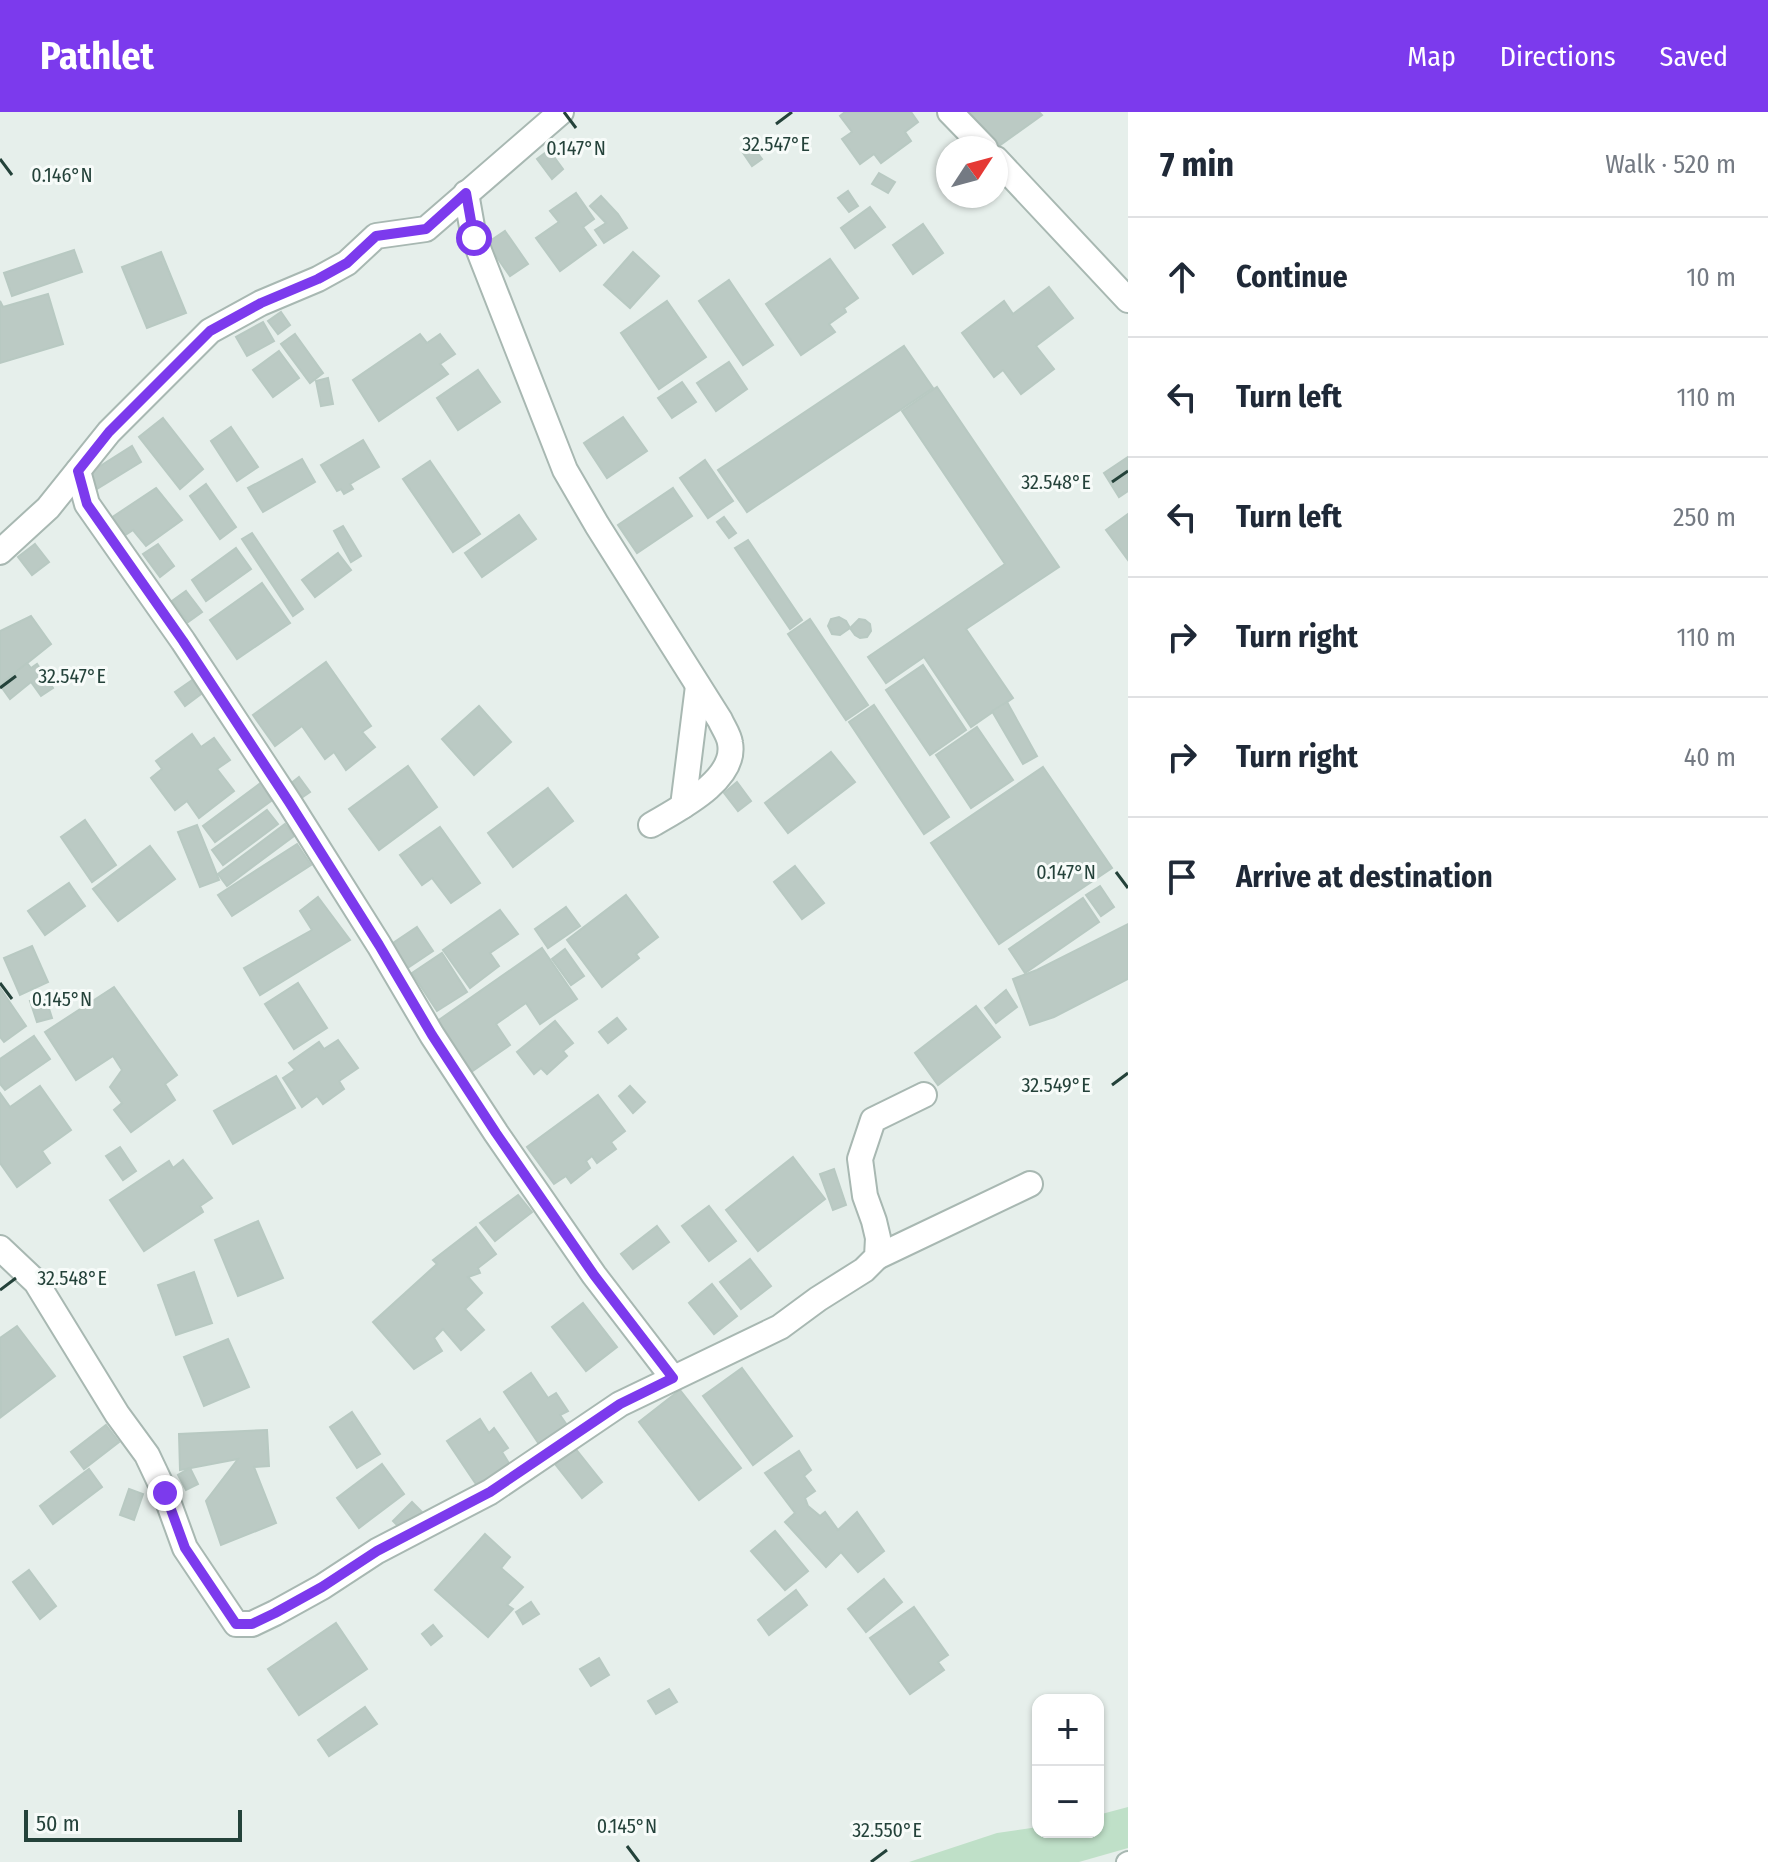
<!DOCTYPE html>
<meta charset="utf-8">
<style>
body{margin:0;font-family:"Fira Sans Condensed",sans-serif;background:#f6f6f7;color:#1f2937}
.controls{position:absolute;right:24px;bottom:24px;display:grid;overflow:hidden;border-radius:16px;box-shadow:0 2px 6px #0004}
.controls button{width:72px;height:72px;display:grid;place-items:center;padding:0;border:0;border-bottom:2px solid #e0e1e3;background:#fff;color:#1f2937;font:40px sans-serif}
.compass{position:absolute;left:936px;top:24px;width:72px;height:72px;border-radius:50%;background:#fff;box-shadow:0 2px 6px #0004;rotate:54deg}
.scale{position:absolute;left:24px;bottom:20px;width:218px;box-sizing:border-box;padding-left:8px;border:4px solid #24423a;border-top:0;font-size:22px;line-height:28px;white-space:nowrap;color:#24423a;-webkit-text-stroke:6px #f7fbf9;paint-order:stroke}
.stop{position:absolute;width:24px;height:24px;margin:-18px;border:6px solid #7c3aed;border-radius:50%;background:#fff}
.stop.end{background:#7c3aed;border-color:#fff;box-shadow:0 2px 8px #0008}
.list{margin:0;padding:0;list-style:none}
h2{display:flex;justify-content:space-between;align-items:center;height:104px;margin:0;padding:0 32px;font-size:34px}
h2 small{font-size:26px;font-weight:400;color:#747a83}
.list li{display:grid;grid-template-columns:52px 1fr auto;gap:24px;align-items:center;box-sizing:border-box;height:120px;padding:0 32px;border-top:2px solid #e0e1e3}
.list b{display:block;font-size:30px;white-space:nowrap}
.list em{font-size:26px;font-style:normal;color:#747a83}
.icon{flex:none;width:44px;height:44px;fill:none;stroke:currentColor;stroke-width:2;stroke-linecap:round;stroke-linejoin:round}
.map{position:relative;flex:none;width:1128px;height:1750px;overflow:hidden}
header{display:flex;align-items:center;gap:48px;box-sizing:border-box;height:112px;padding:0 40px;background:#7c3aed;color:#fff}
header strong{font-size:38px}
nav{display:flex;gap:44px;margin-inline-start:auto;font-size:28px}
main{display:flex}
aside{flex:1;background:#fff}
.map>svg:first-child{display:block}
.green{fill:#bfe0c8}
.building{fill:#bbcac4;stroke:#b8c9c2;stroke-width:2}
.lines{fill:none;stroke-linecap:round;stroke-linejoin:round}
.lane-casing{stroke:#a8b8b2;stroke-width:22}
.street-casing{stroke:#a8b8b2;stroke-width:28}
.lane{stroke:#fff;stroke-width:18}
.street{stroke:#fff;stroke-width:24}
.route{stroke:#7c3aed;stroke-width:10}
.ticks{fill:none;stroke:#24423a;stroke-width:3}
.ticks-label{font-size:20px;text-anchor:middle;fill:#24423a;stroke:#f7fbf9;stroke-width:6;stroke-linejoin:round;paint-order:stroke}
</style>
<header>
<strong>Pathlet</strong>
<nav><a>Map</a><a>Directions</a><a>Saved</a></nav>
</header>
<main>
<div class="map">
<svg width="1128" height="1750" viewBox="0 0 1128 1750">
<rect width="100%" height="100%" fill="#e6efeb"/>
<polygon class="green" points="1128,1695 1128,1736 1079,1750 909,1750 997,1721 1038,1715 1038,1720 1098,1720 1098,1703"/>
<g class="building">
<polygon points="845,0 911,0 918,10 905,20 911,29 881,51 874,42 860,52 842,27 852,20 840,4"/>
<polygon points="970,0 1039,0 1042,3 996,36"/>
<polygon points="750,31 762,47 752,54 741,38"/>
<polygon points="549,38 563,57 552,67 537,47"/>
<polygon points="879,61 895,70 888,81 872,72"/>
<polygon points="848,79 858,94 849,100 838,86"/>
<polygon points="576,81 594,107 583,115 596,133 560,159 536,126 559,110 550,99"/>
<polygon points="601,84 618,102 627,116 604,131 595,118 606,111 590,94"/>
<polygon points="870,95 885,115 855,136 841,116"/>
<polygon points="923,112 943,141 913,162 893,133"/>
<polygon points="505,119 528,152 510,164 487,131"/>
<polygon points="74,138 82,160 12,184 4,161"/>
<polygon points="161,140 186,201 147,216 122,155"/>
<polygon points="633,140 659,164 630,196 604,173"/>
<polygon points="830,147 858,186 844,196 846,200 829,212 835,220 801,243 766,192"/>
<polygon points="729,168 773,233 743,253 699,189"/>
<polygon points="1049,175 1073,206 1036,234 1054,257 1021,282 1003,258 994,265 962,221 1004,189 1013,202"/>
<polygon points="48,182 63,232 0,251 0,189 3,195"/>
<polygon points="667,189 706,245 659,277 621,221"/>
<polygon points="281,200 290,213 278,222 268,209"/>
<polygon points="263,210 274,229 247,244 236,225"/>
<polygon points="295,222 323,261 310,271 281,232"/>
<polygon points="420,222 427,231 440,222 455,242 440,252 448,262 379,309 353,268"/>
<polygon points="904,234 933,276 747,400 718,358"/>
<polygon points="279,239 299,266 273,285 253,258"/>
<polygon points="729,250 747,277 716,299 697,271"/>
<polygon points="478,258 500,290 458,318 437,286"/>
<polygon points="328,266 333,292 321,294 316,269"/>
<polygon points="682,270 696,290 672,306 658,286"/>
<polygon points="937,275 1059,455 966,517 1013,586 971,615 924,545 886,571 868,545 1005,452 902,299"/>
<polygon points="623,305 647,339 607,366 584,331"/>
<polygon points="163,306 203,357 180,377 139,325"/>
<polygon points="231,315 258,355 237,369 211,329"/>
<polygon points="363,328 379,355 350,372 353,377 344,382 341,377 337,379 321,353"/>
<polygon points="132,334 141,350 95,378 86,363"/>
<polygon points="1128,345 1128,379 1119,385 1104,361"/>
<polygon points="302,347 315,370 263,400 248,376"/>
<polygon points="705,348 733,389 708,406 680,366"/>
<polygon points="430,349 480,422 453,440 403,367"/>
<polygon points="206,372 236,415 220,427 190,384"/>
<polygon points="156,376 182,408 146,434 133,418 124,424 111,406"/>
<polygon points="673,376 692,404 637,441 618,413"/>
<polygon points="1128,402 1128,448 1106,418"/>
<polygon points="519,403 536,427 482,465 465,441"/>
<polygon points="724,405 736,421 729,426 717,410"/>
<polygon points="343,414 361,444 351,450 334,419"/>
<polygon points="252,421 303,497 293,504 242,427"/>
<polygon points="748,428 802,508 790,517 735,436"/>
<polygon points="35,432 49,450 32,463 18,445"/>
<polygon points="158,432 174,454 160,465 143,442"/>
<polygon points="236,436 251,457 206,489 192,468"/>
<polygon points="338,441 351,458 315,485 302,468"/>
<polygon points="262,471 290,511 237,547 210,508"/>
<polygon points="186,479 202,500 188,510 172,489"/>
<polygon points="31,504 51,532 0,573 0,519"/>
<polygon points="839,505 846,509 850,516 840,523 832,522 828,514 831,507"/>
<polygon points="810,507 868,593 846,608 788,522"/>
<polygon points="859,507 865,508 870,512 871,519 867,525 860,526 855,523 850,516"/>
<polygon points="326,550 371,614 362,620 375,635 346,658 334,640 325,647 302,614 275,634 253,603"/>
<polygon points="27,551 31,556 37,552 53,576 41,584 31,570 10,587 0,573"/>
<polygon points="923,553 966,618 930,643 886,578"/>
<polygon points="195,566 205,579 185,594 175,580"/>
<polygon points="1007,590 1037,644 1023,652 992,599"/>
<polygon points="874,593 949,705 924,722 849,610"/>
<polygon points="479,594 511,630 474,663 442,627"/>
<polygon points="977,615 1013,668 971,696 936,643"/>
<polygon points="192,622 201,635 214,626 230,648 217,657 234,679 199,706 187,689 175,698 151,666 162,657 156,649"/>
<polygon points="831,640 855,670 788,721 765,691"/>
<polygon points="408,654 437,695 379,738 349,697"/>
<polygon points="1043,655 1112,756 999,832 931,731"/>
<polygon points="299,665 310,680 300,687 289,673"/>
<polygon points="262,670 275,686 215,730 203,714"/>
<polygon points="737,670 751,689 738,699 724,681"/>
<polygon points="548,676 573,709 513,755 488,721"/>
<polygon points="267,698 278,712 223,753 212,738"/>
<polygon points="85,708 116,753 92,770 61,725"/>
<polygon points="285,712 294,724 227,774 218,762"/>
<polygon points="197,713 219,768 200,775 178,720"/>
<polygon points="440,715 480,771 451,791 432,766 422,773 400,743"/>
<polygon points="297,732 311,753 232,804 218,783"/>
<polygon points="150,734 175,767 118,809 93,777"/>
<polygon points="795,754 824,791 802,807 774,770"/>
<polygon points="69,771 85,794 45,823 28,799"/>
<polygon points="1100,774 1114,795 1101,804 1086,783"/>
<polygon points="626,783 658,825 636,842 639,846 602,875 567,828"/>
<polygon points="318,785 350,828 260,883 244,856 312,818 300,799"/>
<polygon points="1083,786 1099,810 1025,861 1009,837"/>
<polygon points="566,795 580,814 548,836 535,817"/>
<polygon points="500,798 518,822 490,841 499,854 470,876 443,838"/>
<polygon points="1128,812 1128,867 1054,905 1030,913 1013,867 1037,858"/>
<polygon points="417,815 433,839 406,857 390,833"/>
<polygon points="32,834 48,870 20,883 4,846"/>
<polygon points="542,836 577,887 540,912 526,891 496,912 510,933 471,960 436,910"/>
<polygon points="565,837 584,864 571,873 552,847"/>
<polygon points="442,841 467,880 437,899 412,861"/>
<polygon points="298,871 327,916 294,937 265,892"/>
<polygon points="114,875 177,963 165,972 175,988 131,1020 114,998 122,991 110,975 122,958 113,944 76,968 45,920"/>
<polygon points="0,876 26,914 4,930 0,925"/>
<polygon points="1006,878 1017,895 996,911 985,896"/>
<polygon points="45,884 52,906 37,910 30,889"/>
<polygon points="976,894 1000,925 938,973 915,941"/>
<polygon points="617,906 626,917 608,931 599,920"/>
<polygon points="555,909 573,931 563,939 567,944 547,962 541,956 534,962 517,940"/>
<polygon points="34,924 50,947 5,978 0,972 0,947"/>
<polygon points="338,928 358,956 339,969 344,977 323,992 317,984 302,995 283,966 295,958 289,951 319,930 324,937"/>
<polygon points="276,964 295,996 233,1032 214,999"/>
<polygon points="40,974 71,1018 42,1039 50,1051 17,1075 0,1051 0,981 10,995"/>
<polygon points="630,974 645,990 633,1001 619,984"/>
<polygon points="598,983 625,1019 611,1030 616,1037 597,1051 592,1044 586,1049 590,1056 571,1071 566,1064 554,1072 527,1035"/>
<polygon points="120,1035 136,1059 123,1068 106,1044"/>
<polygon points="793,1045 825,1087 758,1139 726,1098"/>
<polygon points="183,1048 212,1086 200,1094 203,1100 144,1139 110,1088 169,1049 173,1056"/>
<polygon points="834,1057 846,1093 833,1098 820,1062"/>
<polygon points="518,1083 532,1100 495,1129 480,1111"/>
<polygon points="709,1094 736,1129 709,1149 682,1114"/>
<polygon points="258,1109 283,1166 238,1184 215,1128"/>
<polygon points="657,1114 669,1130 633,1157 621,1142"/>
<polygon points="476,1115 496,1142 478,1156 480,1161 468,1165 482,1181 465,1197 484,1218 461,1238 443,1217 434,1226 442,1239 414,1257 373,1210 437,1152 433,1148"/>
<polygon points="750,1147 771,1174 741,1197 720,1170"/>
<polygon points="194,1160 212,1211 176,1223 158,1173"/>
<polygon points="712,1172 737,1204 714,1222 689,1191"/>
<polygon points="583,1191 617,1235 586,1259 552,1215"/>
<polygon points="17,1214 55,1264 1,1305 0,1226"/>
<polygon points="228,1227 249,1275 204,1294 184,1245"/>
<polygon points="742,1256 792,1324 753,1353 703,1284"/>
<polygon points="531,1261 548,1286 556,1281 568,1299 560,1303 569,1316 541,1335 504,1280"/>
<polygon points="680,1278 741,1356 699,1388 639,1310"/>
<polygon points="352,1300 380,1342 357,1356 330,1315"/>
<polygon points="480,1307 489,1321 494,1316 508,1336 502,1340 512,1356 480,1378 447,1329"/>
<polygon points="106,1313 119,1330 84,1357 71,1340"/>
<polygon points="267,1318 269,1354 254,1355 276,1411 221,1433 206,1389 238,1347 180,1358 179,1322"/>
<polygon points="575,1336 602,1370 582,1386 555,1352"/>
<polygon points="799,1339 811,1358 804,1364 815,1379 805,1386 808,1394 820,1404 825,1400 838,1418 857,1400 884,1439 858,1460 841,1440 826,1455 785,1410 795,1401 765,1361"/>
<polygon points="382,1352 404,1382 359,1416 337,1386"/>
<polygon points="190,1356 198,1372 186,1378 178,1363"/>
<polygon points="89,1357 102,1375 53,1412 40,1394"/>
<polygon points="129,1377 143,1382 134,1408 120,1403"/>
<polygon points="412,1390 422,1400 404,1420 393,1409"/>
<polygon points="775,1419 808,1459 785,1478 751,1439"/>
<polygon points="485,1422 510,1445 501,1456 523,1475 507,1493 513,1497 488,1525 435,1478"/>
<polygon points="29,1458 56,1494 40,1507 13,1470"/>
<polygon points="884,1467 902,1490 866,1520 848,1497"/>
<polygon points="796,1478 807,1493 769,1523 758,1508"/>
<polygon points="531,1490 539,1502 523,1512 516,1500"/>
<polygon points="914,1495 948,1543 938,1550 944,1558 910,1582 870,1526"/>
<polygon points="336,1511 367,1557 299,1603 268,1557"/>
<polygon points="433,1513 442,1524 431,1533 422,1522"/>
<polygon points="599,1546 609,1563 591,1574 580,1557"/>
<polygon points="669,1577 677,1590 656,1602 648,1589"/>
<polygon points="365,1595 377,1612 329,1644 318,1628"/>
</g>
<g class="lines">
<g class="lane-casing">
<polyline id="lane" points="1126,1750 1128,1749"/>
</g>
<g class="street-casing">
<g id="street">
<polyline points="950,0 985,36"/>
<polyline points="996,47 1128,188"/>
<path d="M466,81L474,126L565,358L597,413L720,608C723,615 729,623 730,631C737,668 678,697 651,713"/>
<polyline points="78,359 87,392 183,529 289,690 379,833 432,923 496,1021 594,1163 673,1266"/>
<polyline points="0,440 48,396 109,320 210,219 261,191 318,167 347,151 376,124 426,117 561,0"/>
<polyline points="683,694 698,574"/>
<polyline points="0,1136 36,1170 117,1302 147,1343 165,1381 185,1436 236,1512 252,1512 275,1501 322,1475 377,1439 490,1380 620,1292 780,1215 818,1187 864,1158 877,1145 878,1126 874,1109 865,1084 860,1047 873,1008 924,983"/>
<polyline points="877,1145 1030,1072"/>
</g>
</g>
<use href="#lane" class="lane"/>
<use href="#street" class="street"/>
</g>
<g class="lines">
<polyline class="route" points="165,1381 185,1436 236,1512 252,1512 275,1501 322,1475 377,1439 490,1380 620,1292 673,1266 594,1163 496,1021 432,923 379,833 289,690 183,529 87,392 78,359 109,320 210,219 261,191 318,167 347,151 376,124 426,117 466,81 474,126"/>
</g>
<path class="ticks" d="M564,0L576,16M776,12L792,0M0,47L12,63M1112,370L1128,359M0,576L16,564M1116,760L1128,776M0,871L12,887M1112,973L1128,961M0,1178L16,1166M627,1734L639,1750M871,1750L887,1738"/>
<g class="ticks-label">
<text x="776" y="39">32.547°E</text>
<text x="576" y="43">0.147°N</text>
<text x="62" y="70">0.146°N</text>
<text x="1056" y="377">32.548°E</text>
<text x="72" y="571">32.547°E</text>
<text x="1066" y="767">0.147°N</text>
<text x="62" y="894">0.145°N</text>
<text x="1056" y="980">32.549°E</text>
<text x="72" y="1173">32.548°E</text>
<text x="627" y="1721">0.145°N</text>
<text x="887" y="1725">32.550°E</text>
</g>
</svg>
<div class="controls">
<button>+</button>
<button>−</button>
</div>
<svg class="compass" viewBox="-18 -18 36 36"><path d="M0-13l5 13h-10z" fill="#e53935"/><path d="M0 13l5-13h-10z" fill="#747a83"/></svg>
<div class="scale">50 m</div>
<div class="stop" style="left:474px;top:126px"></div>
<div class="stop end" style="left:165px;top:1381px"></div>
</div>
<aside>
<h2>7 min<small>Walk · 520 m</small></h2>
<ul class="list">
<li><svg class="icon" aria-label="ahead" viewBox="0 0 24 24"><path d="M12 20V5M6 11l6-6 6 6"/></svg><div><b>Continue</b></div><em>10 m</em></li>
<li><svg class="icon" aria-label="left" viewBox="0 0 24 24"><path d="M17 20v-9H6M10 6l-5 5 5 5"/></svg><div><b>Turn left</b></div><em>110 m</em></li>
<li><svg class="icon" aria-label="left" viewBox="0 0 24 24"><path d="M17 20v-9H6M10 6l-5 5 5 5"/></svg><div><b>Turn left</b></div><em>250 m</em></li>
<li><svg class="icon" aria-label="right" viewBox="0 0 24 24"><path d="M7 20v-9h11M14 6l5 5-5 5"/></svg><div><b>Turn right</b></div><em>110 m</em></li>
<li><svg class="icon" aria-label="right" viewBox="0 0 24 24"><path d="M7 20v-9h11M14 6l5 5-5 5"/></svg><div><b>Turn right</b></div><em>40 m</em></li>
<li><svg class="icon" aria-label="arrive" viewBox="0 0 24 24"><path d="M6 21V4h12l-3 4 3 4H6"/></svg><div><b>Arrive at destination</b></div></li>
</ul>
</aside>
</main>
